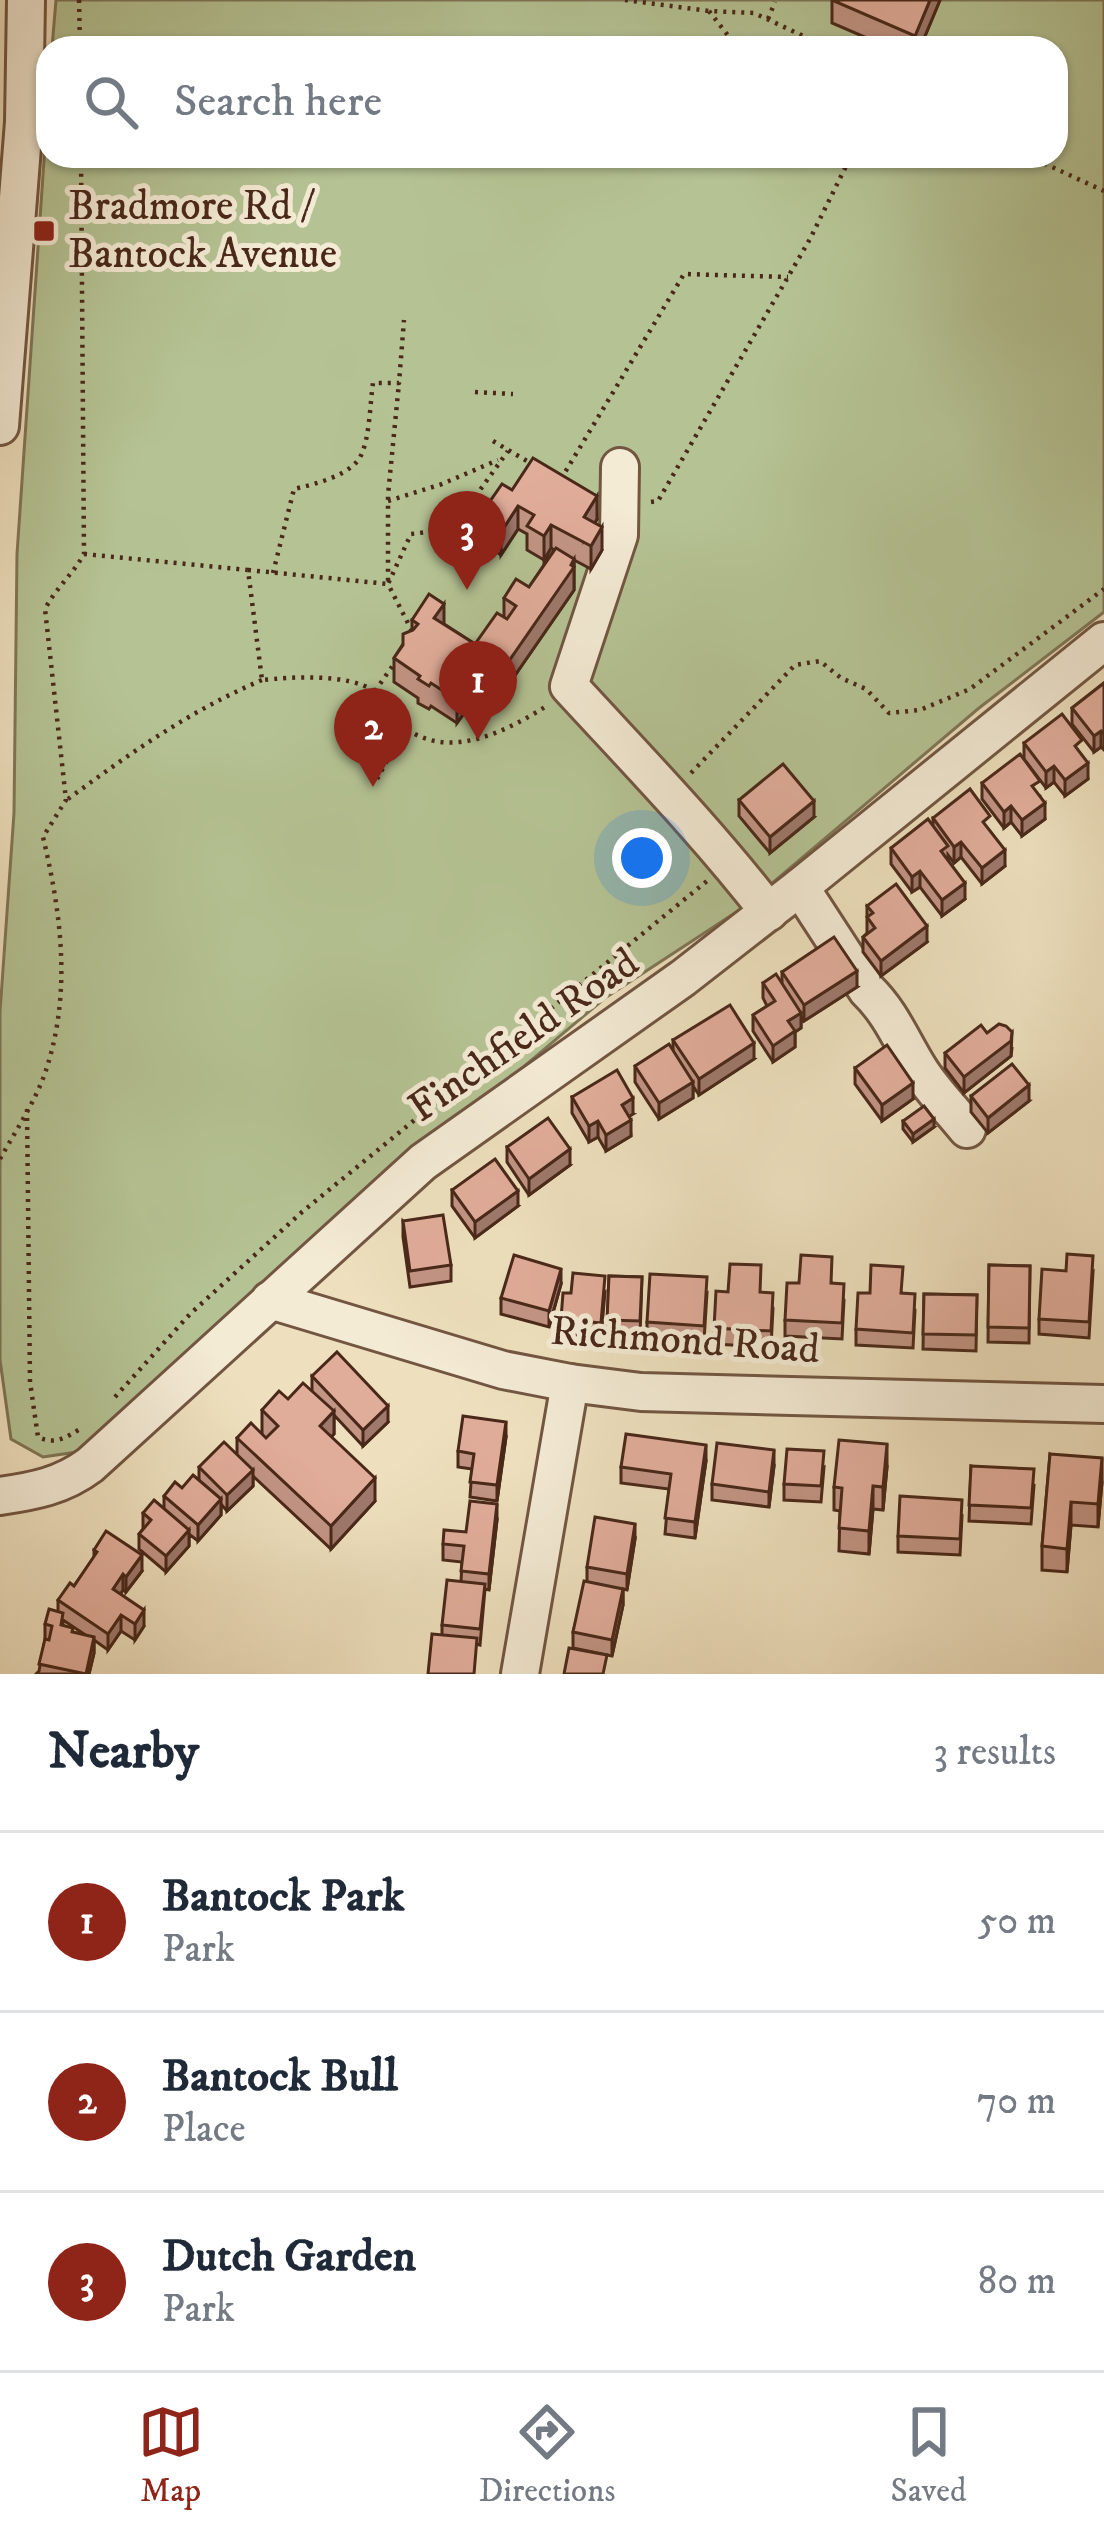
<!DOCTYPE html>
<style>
body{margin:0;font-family:"IM FELL DW Pica",serif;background:#f2f2f3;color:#1f2937}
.you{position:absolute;left:642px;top:858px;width:42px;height:42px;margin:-30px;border:9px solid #fff;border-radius:50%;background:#1a73e8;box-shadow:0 0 0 18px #1a73e833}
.badge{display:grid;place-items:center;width:78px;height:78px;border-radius:50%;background:#8f2418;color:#fff;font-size:39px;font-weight:700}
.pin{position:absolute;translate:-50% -99px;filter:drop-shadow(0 3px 6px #0008)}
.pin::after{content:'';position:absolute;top:63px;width:42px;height:36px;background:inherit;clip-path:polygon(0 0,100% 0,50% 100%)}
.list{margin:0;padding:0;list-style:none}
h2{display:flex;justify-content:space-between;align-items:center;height:156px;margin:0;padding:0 48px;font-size:51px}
h2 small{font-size:39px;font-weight:400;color:#747a83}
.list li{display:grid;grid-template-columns:78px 1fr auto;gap:36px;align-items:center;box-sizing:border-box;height:180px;padding:0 48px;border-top:3px solid #e0e1e3}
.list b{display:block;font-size:45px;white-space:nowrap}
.list p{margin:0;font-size:39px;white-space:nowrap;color:#747a83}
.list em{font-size:39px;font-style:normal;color:#747a83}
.icon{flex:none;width:66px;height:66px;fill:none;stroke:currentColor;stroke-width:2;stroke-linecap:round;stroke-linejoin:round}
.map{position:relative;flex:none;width:1104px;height:1674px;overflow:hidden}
.search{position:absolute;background:#fff;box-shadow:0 3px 9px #0004;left:36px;right:36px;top:36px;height:132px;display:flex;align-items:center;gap:30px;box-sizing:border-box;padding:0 42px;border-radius:36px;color:#747a83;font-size:45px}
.sheet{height:696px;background:#fff}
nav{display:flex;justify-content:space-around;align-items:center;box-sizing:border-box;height:168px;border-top:3px solid #e0e1e3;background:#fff;font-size:33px;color:#747a83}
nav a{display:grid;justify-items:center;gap:6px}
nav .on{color:#8f2418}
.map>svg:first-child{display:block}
.green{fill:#b5c394;stroke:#7f7656;stroke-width:3}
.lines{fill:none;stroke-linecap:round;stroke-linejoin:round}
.minor-casing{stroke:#725642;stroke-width:42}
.path{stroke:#492819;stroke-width:4.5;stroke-dasharray:3 6;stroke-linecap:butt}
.minor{stroke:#f4ebd5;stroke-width:36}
.wall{fill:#c29585;stroke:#492819;stroke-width:3;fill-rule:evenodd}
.shaded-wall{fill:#9e796c;stroke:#492819;stroke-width:3}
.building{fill:#e1ad9b;stroke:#492819;stroke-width:3}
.poi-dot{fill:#8f2418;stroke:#f4ebd5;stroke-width:4.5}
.labels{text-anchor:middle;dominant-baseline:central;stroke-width:10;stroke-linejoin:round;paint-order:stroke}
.poi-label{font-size:42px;fill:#492819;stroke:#f4ebd5;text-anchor:start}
.street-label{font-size:42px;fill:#492819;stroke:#f4ebd5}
</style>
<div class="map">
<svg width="1104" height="1674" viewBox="0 0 1104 1674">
<rect width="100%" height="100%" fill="#eee0be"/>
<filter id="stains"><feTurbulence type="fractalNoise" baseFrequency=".00167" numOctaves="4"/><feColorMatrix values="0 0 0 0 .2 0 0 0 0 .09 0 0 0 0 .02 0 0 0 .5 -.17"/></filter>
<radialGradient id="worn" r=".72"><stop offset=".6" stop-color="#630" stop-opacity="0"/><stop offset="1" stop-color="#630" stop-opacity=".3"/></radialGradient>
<polygon class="green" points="56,0 1104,0 1104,612 979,708 744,907 605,998 432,1144 77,1452 43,1457 11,1439 0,1360 0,1012 14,813 17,554 48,102 48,156 1056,156 1056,48 52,48"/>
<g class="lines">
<g class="minor-casing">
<g id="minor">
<polyline points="0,426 24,122 26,0"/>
<path d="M620,467L619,535L569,686C637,760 707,832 769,912"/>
<path d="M800,887L867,990C891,1013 902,1042 919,1069C932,1090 951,1109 967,1129"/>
<polyline points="270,1300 503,1370 570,1383 641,1392 1104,1404"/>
<path d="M0,1496C34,1491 62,1486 90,1465L423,1162L683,978L800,887L1104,641"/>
<polyline points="520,1674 570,1383"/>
</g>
</g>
<g class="path">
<polyline points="79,0 80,48"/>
<polyline points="625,0 709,11 754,13 829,48"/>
<polyline points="709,11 733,42 745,48"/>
<polyline points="768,19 775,2"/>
<polyline points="1028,156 1104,191"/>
<polyline points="475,392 513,394"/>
<polyline points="493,441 532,464"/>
<polyline points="561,479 684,274 788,277"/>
<polyline points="388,501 442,484 498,460"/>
<polyline points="651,502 658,501 810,239 851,156"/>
<path d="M84,554L248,570L262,680C292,677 347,673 374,691C386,699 392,718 404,727C448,761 505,732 545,707"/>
<polyline points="248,570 388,584 388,495 399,383"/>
<path d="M273,573L294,489C315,484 354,475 362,453C370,434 370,403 373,383H399L404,320"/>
<polyline points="412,631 388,584 411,534 452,529 508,451"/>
<polyline points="375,691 396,661"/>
<polyline points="691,773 795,665 820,661 841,678 866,689 889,713 920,710 970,689 1104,589"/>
<polyline points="377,779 405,727"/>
<path d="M68,799C129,754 191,710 262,680"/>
<path d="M27,1109L30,1382L38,1437C55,1445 65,1438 80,1429"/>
<path d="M0,1159C15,1132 33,1105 44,1076C72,997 62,917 43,837L66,800L45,609C56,588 73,574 84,554L81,156"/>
<polyline points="115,1397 190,1314 302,1212 707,881"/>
</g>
<use href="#minor" class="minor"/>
</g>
<g class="wall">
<polygon points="832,0 940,0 920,48 890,48 832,23"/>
<polygon points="512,490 597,519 595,523 602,550 591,569 574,560 574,590 500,697 494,694 478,718 467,709 457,723 431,706 429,709 418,703 418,698 394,682 394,658 412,630 412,620 444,624 475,644 504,617 504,598 529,587 554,550 551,548 544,560 527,550 527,534 518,529 501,555 479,540 479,517"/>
<polygon points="1104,683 1104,750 1101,747 1094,752 1072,724 1072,708"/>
<polygon points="1024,743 1082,756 1088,779 1065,796 1054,782 1046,788 1024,759"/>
<polygon points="982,783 1040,796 1045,819 1022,836 1011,822 1004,828 982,799"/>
<polygon points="739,800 814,817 770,853 739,816"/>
<polygon points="933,818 990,832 1005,866 982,884 961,857 954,863 948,855 948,861 965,899 942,916 920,887 912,892 891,864 891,848 933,825"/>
<polygon points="867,906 927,942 881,976 863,952 863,937 867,933"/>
<polygon points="782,972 857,987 804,1021 801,1016 801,1028 795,1032 795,1047 773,1062 753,1031 753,1015 767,1006 763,998 763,983 782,984"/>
<polygon points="987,1033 1012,1048 1011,1056 964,1093 945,1068 945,1053"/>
<polygon points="673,1040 754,1059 699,1095 693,1086 693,1098 659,1119 635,1082 635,1066 673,1051"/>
<polygon points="855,1068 913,1099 882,1121 855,1084"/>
<polygon points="971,1096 1029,1101 988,1133 971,1112"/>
<polygon points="572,1097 633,1114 629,1116 631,1136 606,1151 598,1137 589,1142 572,1113"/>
<polygon points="903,1121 934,1127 913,1142 903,1129"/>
<polygon points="507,1147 570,1165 529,1195 507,1162"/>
<polygon points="452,1190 518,1206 475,1238 452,1206"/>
<polygon points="403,1221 451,1265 451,1281 410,1287 403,1237"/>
<polygon points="989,1265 1030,1266 1029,1343 988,1342"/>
<polygon points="1093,1272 1089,1338 1039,1334 1039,1319"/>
<polygon points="609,1276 642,1277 640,1337 607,1336"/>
<polygon points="832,1283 844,1300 842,1339 785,1336 785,1320"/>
<polygon points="561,1284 549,1327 501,1314 501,1298"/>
<polygon points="605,1292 601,1338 561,1335 561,1319"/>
<polygon points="760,1292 773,1308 771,1347 714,1344 714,1328"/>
<polygon points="707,1293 704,1341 647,1338 647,1322"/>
<polygon points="902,1293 915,1310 913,1348 856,1345 856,1329"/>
<polygon points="924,1294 977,1295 976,1351 923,1349"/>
<polygon points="312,1376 388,1422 363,1446 334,1415 334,1434 331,1437 375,1501 331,1549 253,1476 253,1486 227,1511 221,1504 221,1515 198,1541 189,1534 189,1546 166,1572 139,1549 139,1534 143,1529 143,1513 164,1508 164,1496 199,1481 199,1467 237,1455 237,1438 262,1434 262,1410 312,1391"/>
<polygon points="506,1437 497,1501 470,1497 472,1469 458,1467 458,1451"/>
<polygon points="1050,1454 1102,1482 1098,1527 1071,1525 1067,1572 1042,1570 1042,1546"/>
<polygon points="706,1461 695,1538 665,1534 669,1489 621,1483 621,1467"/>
<polygon points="774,1466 769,1507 712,1500 712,1484"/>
<polygon points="971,1466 1034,1485 1031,1524 969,1521"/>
<polygon points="824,1467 821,1502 784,1500 784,1484"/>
<polygon points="887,1467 883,1510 873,1509 869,1554 839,1551 840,1511 834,1510 834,1487"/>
<polygon points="962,1516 960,1555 898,1552 898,1536"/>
<polygon points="497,1520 489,1590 485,1589 480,1645 442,1635 442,1625 461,1582 462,1562 443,1560 443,1544"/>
<polygon points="635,1539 627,1590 623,1589 623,1605 612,1656 573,1648 573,1632 587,1582 587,1567"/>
<path d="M94,1550L142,1571L126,1592L123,1590L120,1594L144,1626L135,1640L121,1631L108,1650L94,1640V1653L89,1674H36L39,1671L45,1639V1624L58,1611V1600L74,1586L94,1557ZM63,1620L87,1636L73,1632L63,1625Z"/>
</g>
<g class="shaded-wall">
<polygon points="930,0 940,0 920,48 915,48 915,36"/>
<polygon points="597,496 597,519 584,540 584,517"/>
<polygon points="518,506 518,529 501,555 501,532"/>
<polygon points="551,525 551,548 544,560 544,536"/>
<polygon points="602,527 602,550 591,569 591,546"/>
<polygon points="574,559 574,590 500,697 500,674"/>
<polygon points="444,604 444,627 434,618"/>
<polygon points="494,670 494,694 478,718 478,694"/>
<polygon points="467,686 467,709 457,723 457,700"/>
<polygon points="1101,731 1101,747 1094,752 1094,736"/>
<polygon points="1088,763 1088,779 1065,796 1065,780"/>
<polygon points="1054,766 1054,782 1046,788 1046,772"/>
<polygon points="814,801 814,817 770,853 770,837"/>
<polygon points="1045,803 1045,819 1022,836 1022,820"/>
<polygon points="1011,806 1011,822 1004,828 1004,812"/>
<polygon points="961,842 961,857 954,863 954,847"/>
<polygon points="1005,850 1005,866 982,884 982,868"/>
<polygon points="920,871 920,887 912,892 912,877"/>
<polygon points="965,883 965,899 942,916 942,900"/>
<polygon points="927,926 927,942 881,976 881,961"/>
<polygon points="857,971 857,987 804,1021 804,1005"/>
<polygon points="801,1013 801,1028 795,1032 795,1047 773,1062 773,1046 788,1021"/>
<polygon points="1012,1032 1011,1056 964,1093 964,1077"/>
<polygon points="754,1043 754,1059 699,1095 699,1079"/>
<polygon points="693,1082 693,1098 659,1119 659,1103"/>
<polygon points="913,1083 913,1099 882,1121 882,1105"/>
<polygon points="1029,1085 1029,1101 988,1133 988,1118"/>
<polygon points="633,1098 633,1114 622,1121 622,1105"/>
<polygon points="934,1119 934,1127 913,1142 913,1134"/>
<polygon points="631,1120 631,1136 606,1151 606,1135"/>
<polygon points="598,1121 598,1137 589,1142 589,1126"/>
<polygon points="570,1149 570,1165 529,1195 529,1179"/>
<polygon points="518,1191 518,1206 475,1238 475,1222"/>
<polygon points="561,1269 561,1284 549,1327 549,1311"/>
<polygon points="388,1406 388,1422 363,1446 363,1430"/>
<polygon points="334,1411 334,1434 320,1449 320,1426"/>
<polygon points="506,1422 506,1437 497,1501 497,1485"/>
<polygon points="887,1444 887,1467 883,1510 883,1487"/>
<polygon points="706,1445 706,1461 695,1538 695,1522"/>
<polygon points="774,1450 774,1466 769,1507 769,1492"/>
<polygon points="1102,1458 1102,1482 1098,1527 1098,1504"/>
<polygon points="253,1470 253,1486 227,1511 227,1495"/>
<polygon points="375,1478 375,1501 331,1549 331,1526"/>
<polygon points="873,1486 873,1509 869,1554 869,1531"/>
<polygon points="221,1499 221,1515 198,1541 198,1525"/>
<polygon points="1071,1502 1071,1525 1067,1572 1067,1549"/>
<polygon points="497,1504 497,1520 489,1590 489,1574"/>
<polygon points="635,1524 635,1539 627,1590 627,1574"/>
<polygon points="189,1530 189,1546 166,1572 166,1556"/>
<polygon points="142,1555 142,1571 126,1592 126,1577"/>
<polygon points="123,1574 123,1590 113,1605 113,1589"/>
<polygon points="623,1589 623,1605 612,1656 612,1640"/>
<polygon points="144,1610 144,1626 135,1640 135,1624"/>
<polygon points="121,1615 121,1631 108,1650 108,1634"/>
<polygon points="94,1637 94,1653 89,1674 86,1674"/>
</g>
<g class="building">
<polygon points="832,0 930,0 915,36"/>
<polygon points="533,458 597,496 584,517 602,527 591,546 551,525 544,536 527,526 534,515 518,506 501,532 479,517 502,484 512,490"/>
<polygon points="556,548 574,559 571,565 574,567 500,674 494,670 478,694 467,686 457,700 431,683 429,686 418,679 420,676 394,658 403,645 403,634 413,630 418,624 412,620 429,594 444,604 434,618 475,644 497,613 507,619 516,606 504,598 516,579 529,587"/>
<polygon points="1104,683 1104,734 1101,731 1094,736 1072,708"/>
<polygon points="1062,714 1082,740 1075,746 1088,763 1065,780 1054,766 1046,772 1024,743"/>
<polygon points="1020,754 1040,781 1032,786 1045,803 1022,820 1011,806 1004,812 982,783"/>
<polygon points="783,764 814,801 770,837 739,800"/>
<polygon points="970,789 990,816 983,822 1005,850 982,868 961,842 954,847 933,818"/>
<polygon points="928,819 948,846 941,851 965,883 942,900 920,871 912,877 891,848"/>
<polygon points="896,884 927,926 881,961 863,937 875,928 867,917 873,913 867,906"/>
<polygon points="834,937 857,971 804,1005 782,972"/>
<polygon points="776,974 801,1013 788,1021 795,1031 773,1046 753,1015 775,1001 763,983"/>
<polygon points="730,1005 754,1043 699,1079 673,1040"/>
<polygon points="999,1024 1006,1026 1012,1032 1011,1041 964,1077 945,1053 981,1025 987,1033"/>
<polygon points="669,1044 693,1082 659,1103 635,1066"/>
<polygon points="887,1045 913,1083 882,1105 855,1068"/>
<polygon points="1012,1064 1029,1085 988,1118 971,1096"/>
<polygon points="617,1070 633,1098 622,1105 631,1120 606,1135 598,1121 589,1126 572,1097"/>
<polygon points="924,1106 934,1119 913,1134 903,1121"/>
<polygon points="548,1118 570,1149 529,1179 507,1147"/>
<polygon points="495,1159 518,1191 475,1222 452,1190"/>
<polygon points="443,1215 451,1265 410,1271 403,1221"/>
<polygon points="1067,1254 1093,1256 1089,1322 1039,1319 1042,1269 1066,1271"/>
<polygon points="514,1255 561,1269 549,1311 501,1298"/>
<polygon points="801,1255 832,1257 831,1283 844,1284 842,1323 785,1320 787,1283 799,1283"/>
<polygon points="730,1264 761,1265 760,1292 773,1293 771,1331 714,1328 716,1291 728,1292"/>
<polygon points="871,1265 903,1267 901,1293 915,1294 913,1333 856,1329 858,1293 870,1293"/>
<polygon points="989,1265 1030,1266 1029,1328 988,1327"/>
<polygon points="573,1273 605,1276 601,1323 561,1319 563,1293 571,1293"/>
<polygon points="650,1274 707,1277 704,1326 647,1322"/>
<polygon points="609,1276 642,1277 640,1321 607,1320"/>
<polygon points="924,1294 977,1295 976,1335 923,1334"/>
<polygon points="337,1352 388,1406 363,1430 312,1376"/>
<polygon points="303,1383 334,1411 320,1426 375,1478 331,1526 237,1438 251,1423 266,1438 278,1426 262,1410 279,1391 288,1399"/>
<polygon points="463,1416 506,1422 497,1485 470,1482 474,1454 458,1451"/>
<polygon points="626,1434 706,1445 695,1522 665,1518 671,1474 621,1467"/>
<polygon points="839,1440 887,1444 883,1487 873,1486 869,1531 839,1528 842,1488 834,1487"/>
<polygon points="224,1442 253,1470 227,1495 199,1467"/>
<polygon points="717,1443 774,1450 769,1492 712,1484"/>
<polygon points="787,1449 824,1451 821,1486 784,1484"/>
<polygon points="1050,1454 1102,1458 1098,1504 1071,1502 1067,1549 1042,1546"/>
<polygon points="971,1466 1034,1469 1031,1508 969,1505"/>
<polygon points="193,1475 221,1499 198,1525 164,1496 175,1482 182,1488"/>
<polygon points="900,1496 962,1500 960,1539 898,1536"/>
<polygon points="154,1500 189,1530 166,1556 139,1534 151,1520 143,1513"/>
<polygon points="470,1501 497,1504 489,1574 461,1571 464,1546 443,1544 444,1530 466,1532"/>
<polygon points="595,1517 635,1524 627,1574 587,1567"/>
<polygon points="106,1531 142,1555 126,1577 123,1574 113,1589 144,1610 135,1624 121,1615 108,1634 58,1600 70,1583 74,1586 97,1552 94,1550"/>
<polygon points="447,1580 485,1584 480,1629 442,1625"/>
<polygon points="584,1581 623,1589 612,1640 573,1632"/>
<polygon points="49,1609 63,1613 61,1625 73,1628 72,1632 94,1637 86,1674 39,1664 45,1639 49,1640 52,1626 45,1624"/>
<polygon points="432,1634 477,1638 474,1674 428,1674"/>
<polygon points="569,1648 607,1655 603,1674 564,1674"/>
</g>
<rect class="poi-dot" x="32" y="219" width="24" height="24" rx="6"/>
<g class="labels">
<g class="poi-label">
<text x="68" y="207">Bradmore Rd /<tspan x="68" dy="48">Bantock Avenue</tspan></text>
</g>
<g class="street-label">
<text transform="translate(524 1036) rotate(-35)">Finchfield Road</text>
<text transform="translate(685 1341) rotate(4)">Richmond Road</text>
</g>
</g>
<rect width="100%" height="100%" filter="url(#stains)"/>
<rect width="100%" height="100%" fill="url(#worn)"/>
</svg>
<div class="you"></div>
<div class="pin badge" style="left:478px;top:740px">1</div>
<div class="pin badge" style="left:373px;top:787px">2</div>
<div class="pin badge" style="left:467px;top:590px">3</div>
<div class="search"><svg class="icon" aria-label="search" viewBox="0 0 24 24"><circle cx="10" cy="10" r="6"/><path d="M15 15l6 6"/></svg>Search here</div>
</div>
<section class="sheet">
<h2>Nearby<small>3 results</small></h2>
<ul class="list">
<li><span class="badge">1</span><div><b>Bantock Park</b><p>Park</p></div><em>50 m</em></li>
<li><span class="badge">2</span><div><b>Bantock Bull</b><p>Place</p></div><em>70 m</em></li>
<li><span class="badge">3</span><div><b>Dutch Garden</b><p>Park</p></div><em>80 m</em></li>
</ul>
</section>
<nav>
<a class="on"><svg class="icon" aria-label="map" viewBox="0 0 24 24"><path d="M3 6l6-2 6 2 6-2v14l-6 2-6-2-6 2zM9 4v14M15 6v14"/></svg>Map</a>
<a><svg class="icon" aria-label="directions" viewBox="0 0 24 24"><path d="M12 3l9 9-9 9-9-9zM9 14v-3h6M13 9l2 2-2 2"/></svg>Directions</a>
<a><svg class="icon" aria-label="saved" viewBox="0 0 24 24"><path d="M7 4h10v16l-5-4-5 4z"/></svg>Saved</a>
</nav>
